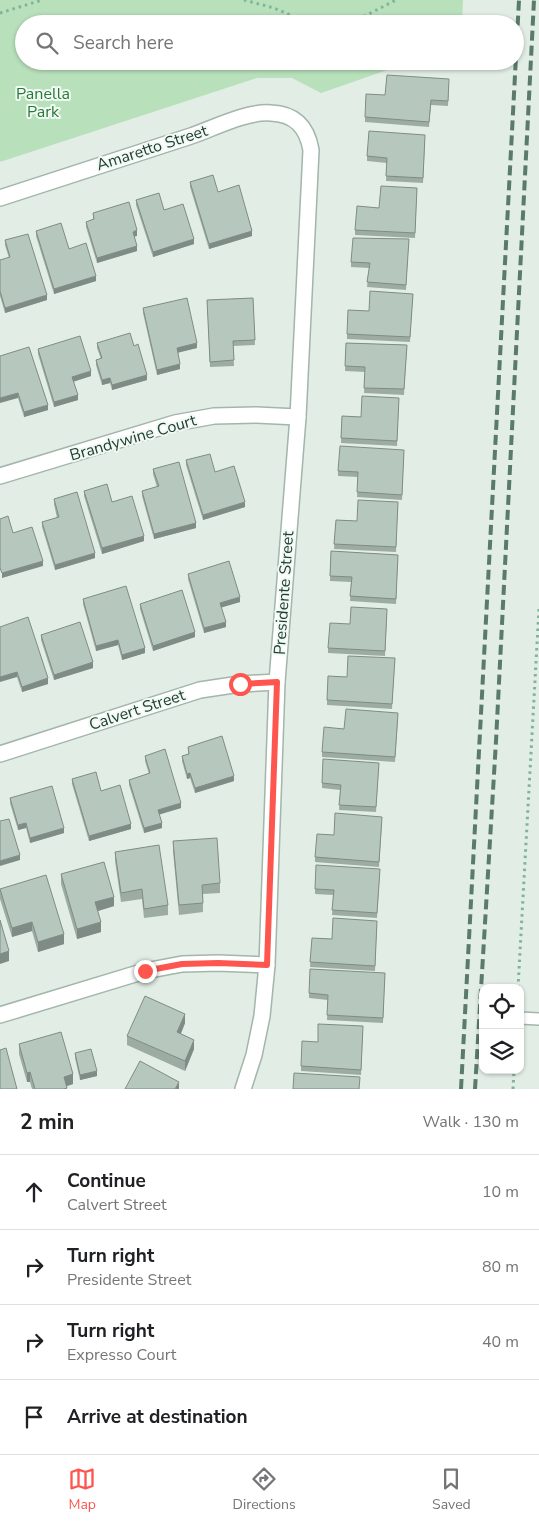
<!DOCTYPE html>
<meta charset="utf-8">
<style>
body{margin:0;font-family:"Nunito Sans",sans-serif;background:#f6f6f6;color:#202124}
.controls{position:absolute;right:15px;bottom:15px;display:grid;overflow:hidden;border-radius:10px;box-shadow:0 1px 4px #0004}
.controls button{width:45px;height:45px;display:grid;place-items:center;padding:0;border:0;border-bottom:1px solid #e0e0e0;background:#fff;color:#202124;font:25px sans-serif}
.stop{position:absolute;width:15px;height:15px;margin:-11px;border:4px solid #fe564e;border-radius:50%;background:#fff}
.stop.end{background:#fe564e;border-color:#fff;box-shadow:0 1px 5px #0008}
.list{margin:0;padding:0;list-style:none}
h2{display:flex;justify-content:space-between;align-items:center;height:65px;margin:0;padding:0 20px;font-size:21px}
h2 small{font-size:16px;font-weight:400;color:#757577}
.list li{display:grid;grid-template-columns:32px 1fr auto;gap:15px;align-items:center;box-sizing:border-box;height:75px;padding:0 20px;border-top:1px solid #e0e0e0}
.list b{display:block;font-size:19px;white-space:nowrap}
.list p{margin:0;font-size:16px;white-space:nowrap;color:#757577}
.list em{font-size:16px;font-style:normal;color:#757577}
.icon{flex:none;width:28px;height:28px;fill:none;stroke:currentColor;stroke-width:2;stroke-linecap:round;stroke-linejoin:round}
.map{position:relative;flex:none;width:539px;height:1089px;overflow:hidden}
.search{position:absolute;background:#fff;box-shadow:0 1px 4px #0004;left:15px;right:15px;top:15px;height:55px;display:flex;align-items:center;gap:12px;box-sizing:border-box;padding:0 18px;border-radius:28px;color:#757577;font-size:19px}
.sheet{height:365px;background:#fff}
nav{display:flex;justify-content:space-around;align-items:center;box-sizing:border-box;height:70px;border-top:1px solid #e0e0e0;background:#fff;font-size:14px;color:#757577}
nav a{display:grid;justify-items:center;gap:2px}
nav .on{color:#fe564e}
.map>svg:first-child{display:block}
.green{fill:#b8e0bb}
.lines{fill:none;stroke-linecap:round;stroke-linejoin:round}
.lane-casing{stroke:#a3b6ab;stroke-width:14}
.street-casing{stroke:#a3b6ab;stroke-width:18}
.path{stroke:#7fb498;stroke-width:3;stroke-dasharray:2.5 4;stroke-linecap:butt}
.lane{stroke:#fff;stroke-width:11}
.street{stroke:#fff;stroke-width:15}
.rail{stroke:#5a7b6c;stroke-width:4;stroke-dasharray:10 5;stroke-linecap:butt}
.wall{fill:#9daca3}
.shaded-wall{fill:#7f8c85}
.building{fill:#b6c8be;stroke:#7f8c85}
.route{stroke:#fe564e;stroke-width:6}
.labels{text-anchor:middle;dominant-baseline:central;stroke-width:4;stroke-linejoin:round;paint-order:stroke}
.park-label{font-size:16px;fill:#267a36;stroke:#f2f9f4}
.street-label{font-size:16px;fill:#204031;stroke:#f2f9f4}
</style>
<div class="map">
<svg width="539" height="1089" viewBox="0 0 539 1089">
<rect width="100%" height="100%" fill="#e1ede5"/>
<polygon class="green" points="0,0 463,0 462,24 24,24 24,61 413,61 321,93 292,78 257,78 0,162"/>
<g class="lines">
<g class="lane-casing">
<polyline id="lane" points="520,1018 539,1019"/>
</g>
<g class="street-casing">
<g id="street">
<path d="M0,198C64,177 128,157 191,136C214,128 247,111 271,113C295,114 307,127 311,150L298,417L277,682L267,965L262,1016L254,1055L243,1089"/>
<polyline points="0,476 175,423 214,416 256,415 298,417"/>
<polyline points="0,754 200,690 240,684 277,682"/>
<polyline points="0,1015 145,971 182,964 218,963 267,965"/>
</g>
</g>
<g class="path">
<polyline points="244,0 274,8 311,24"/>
<polyline points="0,13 42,0"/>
<polyline points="339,24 355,21 396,0"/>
<polyline points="518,988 539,608"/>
<polyline points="513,1089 514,1070"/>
</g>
<use href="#lane" class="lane"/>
<use href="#street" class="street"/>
<g class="rail">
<polyline points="461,1089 519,0"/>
<polyline points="475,1089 496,741 534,0"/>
</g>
</g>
<g class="wall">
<polygon points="449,84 448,106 431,105 429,127 365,122 365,117 385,95"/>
<polygon points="425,140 423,183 386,181 387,163 367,161 367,156"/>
<polygon points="190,182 218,192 252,236 209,249 190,187"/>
<polygon points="417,188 415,238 355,235 355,230 379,208"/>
<polygon points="136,200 164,210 194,244 153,257 136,205"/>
<polygon points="93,213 137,236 134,236 137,251 97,263 86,227 86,222 93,219"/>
<polygon points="36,231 69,249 96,281 54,294 36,236"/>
<polygon points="409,239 406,290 367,287 369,268 351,267 351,262"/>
<polygon points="5,240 47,300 5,313 0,296 0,260 9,258 5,245"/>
<polygon points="413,294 410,342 347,339 347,334 369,311"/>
<polygon points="253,298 255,345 233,346 234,366 210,367 207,300"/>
<polygon points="143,308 197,348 178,352 180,369 157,375 143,313"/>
<polygon points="97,343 134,346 147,380 112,390 110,383 102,385 96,365 96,360 101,359 97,348"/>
<polygon points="346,343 407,345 404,395 364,393 365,372 345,371"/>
<polygon points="38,349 91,376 73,382 78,400 54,407 38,354"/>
<polygon points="0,356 48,410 24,417 18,398"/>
<polygon points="399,398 397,446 341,443 342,416 361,417"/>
<polygon points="404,450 402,500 357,497 358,477 338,476 338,471"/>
<polygon points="186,460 215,472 245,507 203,520 186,465"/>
<polygon points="153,469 196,528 154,539 142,496 142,491 157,487 153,474"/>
<polygon points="84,491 112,502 144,541 102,554 84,496"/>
<polygon points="54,499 95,558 55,570 42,527 42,522 57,518 54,504"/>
<polygon points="398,502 396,552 334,549 336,520 357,521"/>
<polygon points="331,551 398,555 396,604 350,601 351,582 330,581"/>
<polygon points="188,574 240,602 221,607 226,627 204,633 188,579"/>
<polygon points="83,599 145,653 122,660 118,645 96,651 83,604"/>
<polygon points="140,604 195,637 153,651 140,609"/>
<polygon points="387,614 385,656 328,653 328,648 350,624"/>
<polygon points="0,627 48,684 22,692"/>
<polygon points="41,635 93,668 54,680 41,640"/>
<polygon points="395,658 392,709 327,705 327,700 347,677"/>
<polygon points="398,718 395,762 322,757 322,752 344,729"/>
<polygon points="188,747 234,781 195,793 190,778 187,779 182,761 182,756 188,754"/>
<polygon points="145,756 181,808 159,814 162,828 144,833 129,785 129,780 149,774 145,761"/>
<polygon points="379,763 376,812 339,810 340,790 322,788 322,783"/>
<polygon points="72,779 101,791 131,829 89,841 72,784"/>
<polygon points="10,798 64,833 30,843 26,828 18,830 10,803"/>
<polygon points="382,822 379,867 315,862 315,857 334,835"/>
<polygon points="173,841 220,883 220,893 203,894 203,912 179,915 173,851"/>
<polygon points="115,852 168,905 168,915 144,918 142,899 121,902 115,861"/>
<polygon points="380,869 377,918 332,915 333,895 315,894 315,889"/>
<polygon points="61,874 114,906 97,911 101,932 77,939 61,884"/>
<polygon points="0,889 64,944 38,952 32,931 12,937 0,899"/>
<polygon points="377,921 375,971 310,967 312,938 332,939"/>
<polygon points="385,973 383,1023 327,1020 328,1000 309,998 309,993"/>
<polygon points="185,1023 181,1034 194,1049 185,1071 127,1045 127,1036"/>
<polygon points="363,1031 361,1075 301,1071 301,1066 318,1042"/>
<polygon points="19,1044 73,1084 67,1086 67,1089 32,1089 30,1082 27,1082 19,1054"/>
<polygon points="75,1053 97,1076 80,1080 75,1058"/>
</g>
<g class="shaded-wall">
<polygon points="137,230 137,236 133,237 133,232"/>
<polygon points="252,231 252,236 209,249 209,244"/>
<polygon points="194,239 194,244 153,257 153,252"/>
<polygon points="137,246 137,251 97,263 97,258"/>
<polygon points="96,276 96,281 54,294 54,289"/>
<polygon points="47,295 47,300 5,313 5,308"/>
<polygon points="197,343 197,348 177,353 177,348"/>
<polygon points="180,364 180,369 157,375 157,370"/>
<polygon points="91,371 91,376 72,382 72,377"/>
<polygon points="147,375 147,380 112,390 112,385"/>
<polygon points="110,378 110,383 102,385 102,380"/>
<polygon points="18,393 18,398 0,403 0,398"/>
<polygon points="78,395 78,400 54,407 54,402"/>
<polygon points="48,405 48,410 24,417 24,412"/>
<polygon points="245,502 245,507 203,520 203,515"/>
<polygon points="196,523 196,528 154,539 154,534"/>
<polygon points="144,536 144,541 102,554 102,548"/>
<polygon points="95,553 95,558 55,570 55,565"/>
<polygon points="43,561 43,566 2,578 2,573"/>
<polygon points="240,597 240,602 220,608 220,603"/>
<polygon points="226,622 226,627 204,633 204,628"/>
<polygon points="195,632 195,637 153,651 153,646"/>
<polygon points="118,640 118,645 96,651 96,646"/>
<polygon points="145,648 145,653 122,660 122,655"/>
<polygon points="93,662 93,668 54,680 54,675"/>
<polygon points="17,672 17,677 0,682 0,677"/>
<polygon points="48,678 48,684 22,692 22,687"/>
<polygon points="190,773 190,778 187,779 187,774"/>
<polygon points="234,776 234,781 195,793 195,788"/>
<polygon points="181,803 181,808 158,815 158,810"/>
<polygon points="26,823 26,828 18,830 18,825"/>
<polygon points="162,823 162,828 144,833 144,828"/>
<polygon points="131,824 131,829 89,841 89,836"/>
<polygon points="64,828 64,833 30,843 30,838"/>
<polygon points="20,855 20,860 0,866 0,861"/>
<polygon points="114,897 114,906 95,912 95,902"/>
<polygon points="32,922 32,931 12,937 12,928"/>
<polygon points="101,922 101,932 77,939 77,929"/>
<polygon points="64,934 64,944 38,952 38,942"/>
<polygon points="9,951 9,961 0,964 0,954"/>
<polygon points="185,1014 185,1023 177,1042 177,1032"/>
<polygon points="194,1040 194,1049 185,1071 185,1061"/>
<polygon points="97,1071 97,1076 80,1080 80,1075"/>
<polygon points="30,1072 30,1082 27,1082 27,1073"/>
<polygon points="73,1074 73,1084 64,1087 64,1077"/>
<polygon points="179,1082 179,1089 175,1089"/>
</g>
<g class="building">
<polygon points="387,75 449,79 448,101 431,100 429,122 365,117 366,94 385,95"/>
<polygon points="369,131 425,135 423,178 386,176 387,158 367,156"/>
<polygon points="213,175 218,192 239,185 252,231 209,244 190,182"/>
<polygon points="381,186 417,188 415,233 355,230 357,206 379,208"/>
<polygon points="159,193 164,210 183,204 194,239 153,252 136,200"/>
<polygon points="129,202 137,230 133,232 137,246 97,258 86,222 94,219 93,213"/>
<polygon points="61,223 69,249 86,243 96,276 54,289 36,231"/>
<polygon points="28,234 47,295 5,308 0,291 0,260 10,257 5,240"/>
<polygon points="353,238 409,239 406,285 367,282 370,263 351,262"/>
<polygon points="370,291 413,294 410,337 347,334 348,310 369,311"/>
<polygon points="187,298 197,343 177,348 180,364 157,370 143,308"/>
<polygon points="253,298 255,340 233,341 234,360 210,362 207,300"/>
<polygon points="130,333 134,346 138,344 147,375 112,385 110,378 102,380 96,360 102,358 97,343"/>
<polygon points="80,336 91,371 72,377 78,395 54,402 38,349"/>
<polygon points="346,343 407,345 404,389 364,388 365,367 345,366"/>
<polygon points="29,347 48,405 24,412 18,393 0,398 0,356"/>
<polygon points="362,396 399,398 397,441 341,438 342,416 361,417"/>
<polygon points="340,446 404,450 402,495 357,492 358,472 338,471"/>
<polygon points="210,454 215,472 234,466 245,502 203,515 186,460"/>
<polygon points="179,462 196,523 154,534 142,491 159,486 153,469"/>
<polygon points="107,484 112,502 132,496 144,536 102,548 84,491"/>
<polygon points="77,492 95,553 55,565 42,522 59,517 54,499"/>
<polygon points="358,500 398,502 396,547 334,544 336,520 357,521"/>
<polygon points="8,516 13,533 32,527 43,561 2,573 0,568 0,519"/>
<polygon points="331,551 398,555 396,599 350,596 352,577 330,576"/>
<polygon points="229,561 240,597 220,603 226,622 204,628 188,574"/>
<polygon points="126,586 145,648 122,655 118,640 96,646 83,599"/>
<polygon points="182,590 195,632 153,646 140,604"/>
<polygon points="351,607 387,609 385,651 328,648 330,623 350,624"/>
<polygon points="28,617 48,678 22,687 17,672 0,677 0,627"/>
<polygon points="80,622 93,662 54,675 41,635"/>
<polygon points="348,656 395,658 392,704 327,700 328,676 347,677"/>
<polygon points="346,709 398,713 395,757 322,752 324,727 344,729"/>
<polygon points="222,736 234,776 195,788 190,773 187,774 182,756 189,754 188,747"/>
<polygon points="165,749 181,803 158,810 162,823 144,828 129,780 150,773 145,756"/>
<polygon points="323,759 379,763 376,807 339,805 341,785 322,783"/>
<polygon points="96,772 101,791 120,785 131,824 89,836 72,779"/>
<polygon points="52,786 64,828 30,838 26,823 18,825 10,798"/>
<polygon points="335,813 382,817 379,862 315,857 317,834 334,835"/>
<polygon points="9,819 20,855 0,861 0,821"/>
<polygon points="217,838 220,883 202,885 203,903 179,905 173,841"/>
<polygon points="159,845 168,905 144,909 142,889 121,893 115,852"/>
<polygon points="104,862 114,897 95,902 101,922 77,929 61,874"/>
<polygon points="316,865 380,869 377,913 332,910 334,890 315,889"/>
<polygon points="46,875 64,934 38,942 32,922 12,928 0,889"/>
<polygon points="333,918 377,921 375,966 310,962 312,938 332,939"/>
<polygon points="0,920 9,951 0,954"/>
<polygon points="310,969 385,973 383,1018 327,1015 328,995 309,993"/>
<polygon points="145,996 185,1014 177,1032 194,1040 185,1061 127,1036"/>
<polygon points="318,1024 363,1026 361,1070 301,1066 302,1041 318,1042"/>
<polygon points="61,1032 73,1074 64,1077 67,1088 64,1089 35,1089 30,1072 27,1073 19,1044"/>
<polygon points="6,1048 17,1089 0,1089 0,1050"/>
<polygon points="91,1049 97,1071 80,1075 75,1053"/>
<polygon points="140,1061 179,1082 175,1089 125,1089"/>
<polygon points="294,1073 360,1077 359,1089 293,1089"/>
</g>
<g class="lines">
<polyline class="route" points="145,971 182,964 218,963 267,965 277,682 240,684"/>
</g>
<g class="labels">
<g class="park-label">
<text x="43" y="94">Panella<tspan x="43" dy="18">Park</tspan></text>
</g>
<g class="street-label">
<text transform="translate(152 148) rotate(-18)">Amaretto Street</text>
<text transform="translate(133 438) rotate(-16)">Brandywine Court</text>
<text transform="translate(284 593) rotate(-86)">Presidente Street</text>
<text transform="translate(137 710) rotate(-18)">Calvert Street</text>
</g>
</g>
</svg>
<div class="controls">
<button><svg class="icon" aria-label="locate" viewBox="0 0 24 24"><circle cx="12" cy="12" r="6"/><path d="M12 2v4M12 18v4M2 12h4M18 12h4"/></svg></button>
<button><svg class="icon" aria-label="layers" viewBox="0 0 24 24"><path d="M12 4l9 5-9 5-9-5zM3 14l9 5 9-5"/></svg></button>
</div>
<div class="stop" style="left:240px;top:684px"></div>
<div class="stop end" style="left:145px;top:971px"></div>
<div class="search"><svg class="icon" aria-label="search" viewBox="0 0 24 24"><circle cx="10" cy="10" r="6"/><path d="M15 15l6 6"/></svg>Search here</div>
</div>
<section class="sheet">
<h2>2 min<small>Walk · 130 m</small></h2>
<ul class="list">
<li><svg class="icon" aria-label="ahead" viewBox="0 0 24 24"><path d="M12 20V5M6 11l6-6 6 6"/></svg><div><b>Continue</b><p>Calvert Street</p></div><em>10 m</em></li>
<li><svg class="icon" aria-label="right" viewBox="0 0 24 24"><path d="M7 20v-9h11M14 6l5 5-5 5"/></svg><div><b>Turn right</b><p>Presidente Street</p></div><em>80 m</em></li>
<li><svg class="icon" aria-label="right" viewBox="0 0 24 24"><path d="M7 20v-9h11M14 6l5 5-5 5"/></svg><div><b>Turn right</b><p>Expresso Court</p></div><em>40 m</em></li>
<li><svg class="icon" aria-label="arrive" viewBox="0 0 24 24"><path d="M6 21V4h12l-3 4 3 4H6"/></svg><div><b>Arrive at destination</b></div></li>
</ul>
</section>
<nav>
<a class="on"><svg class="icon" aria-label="map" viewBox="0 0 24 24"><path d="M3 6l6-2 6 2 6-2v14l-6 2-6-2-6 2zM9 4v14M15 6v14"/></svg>Map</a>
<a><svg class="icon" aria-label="directions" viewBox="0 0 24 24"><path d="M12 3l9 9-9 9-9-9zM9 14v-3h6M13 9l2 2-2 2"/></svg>Directions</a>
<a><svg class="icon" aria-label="saved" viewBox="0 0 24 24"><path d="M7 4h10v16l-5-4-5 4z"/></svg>Saved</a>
</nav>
